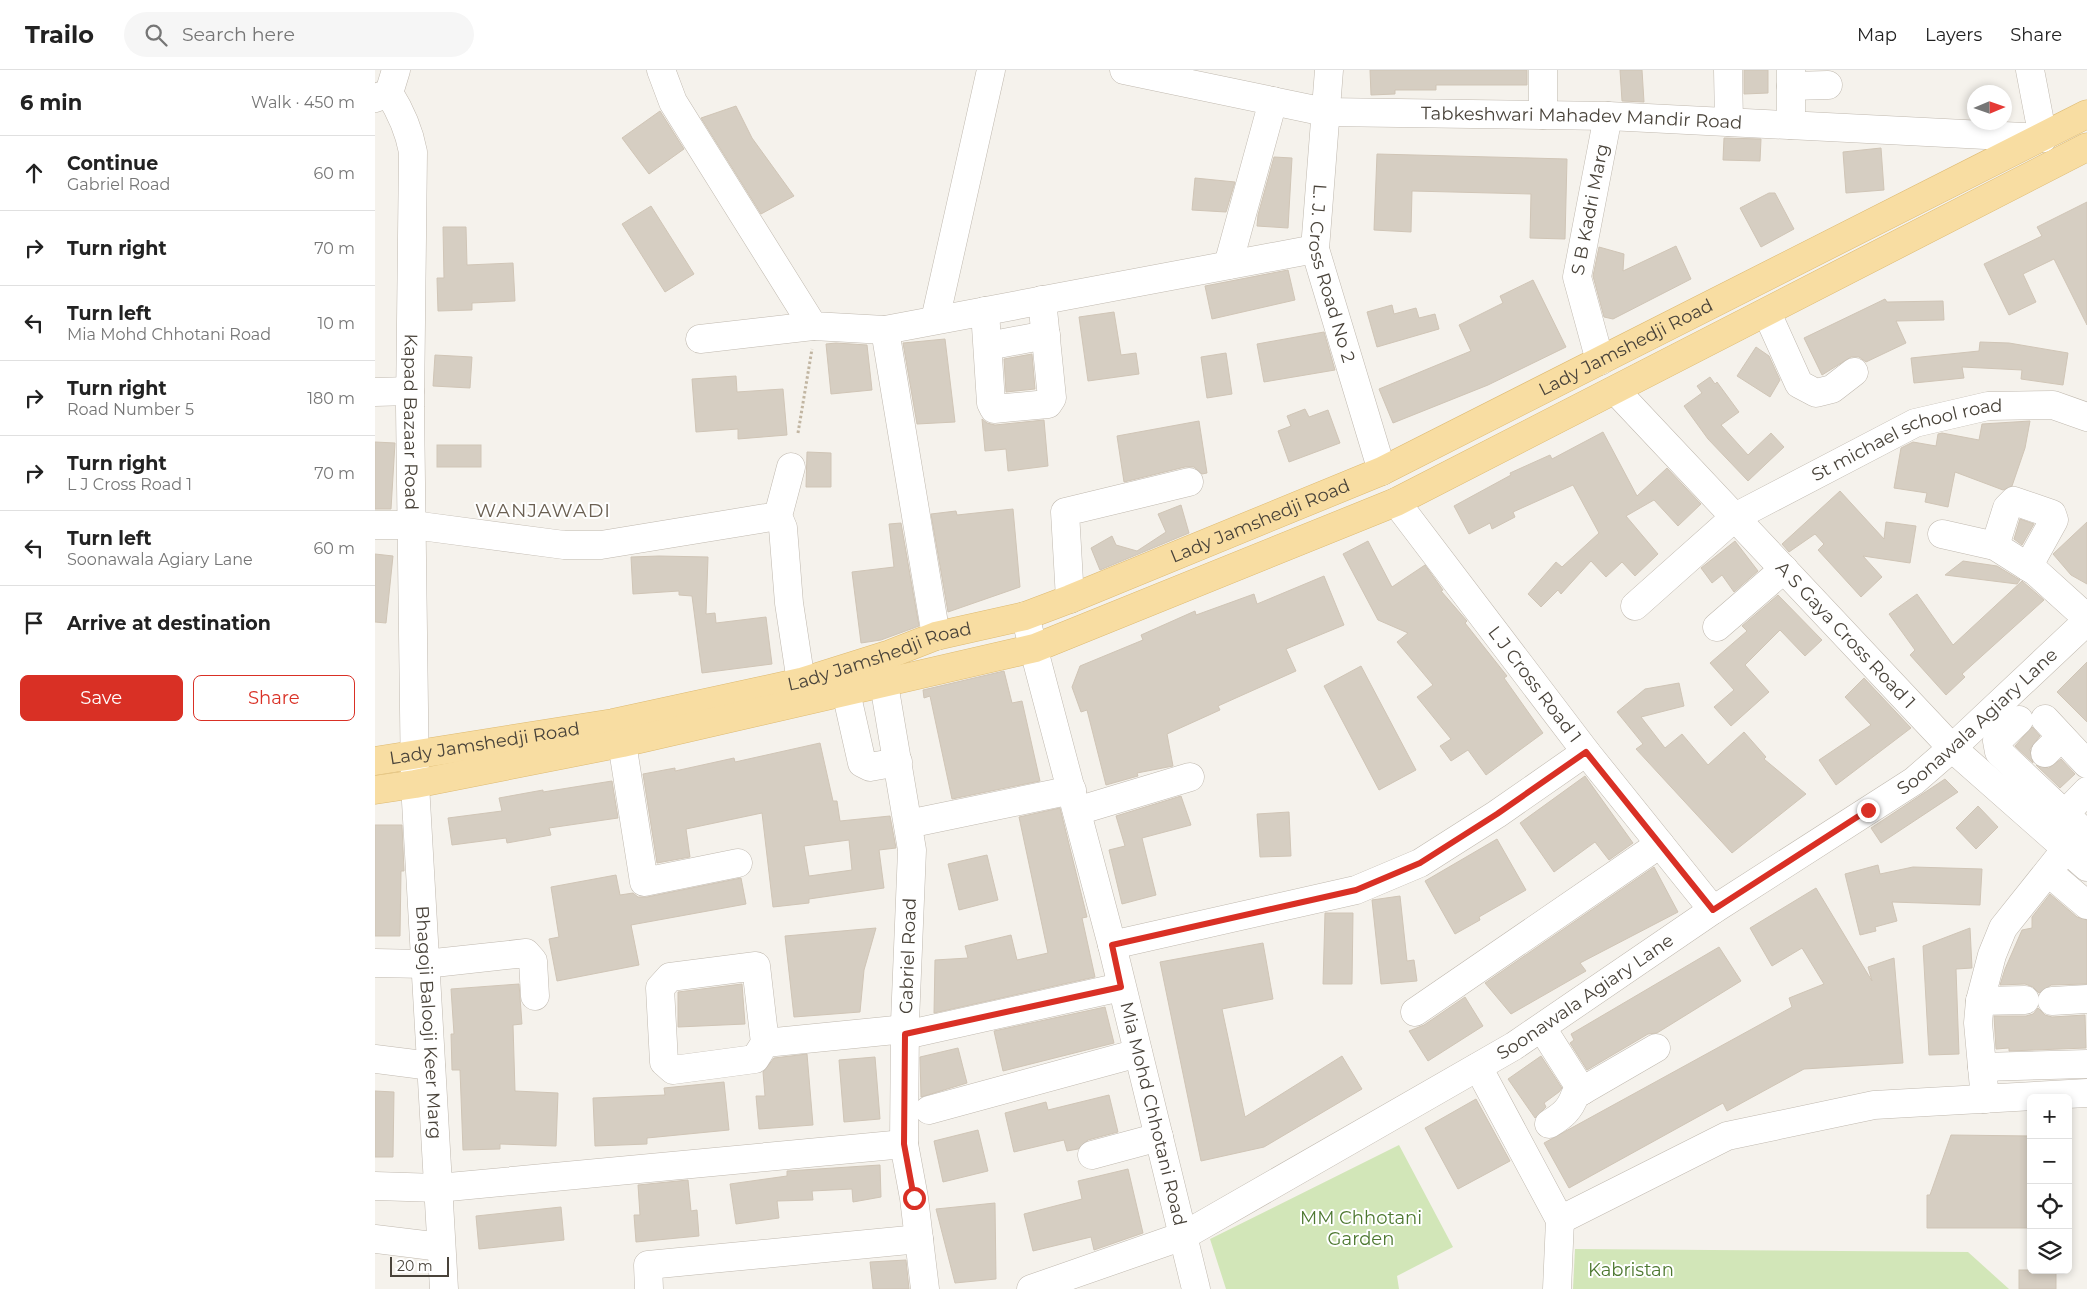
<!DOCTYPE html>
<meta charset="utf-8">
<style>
body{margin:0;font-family:Montserrat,sans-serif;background:#f6f6f6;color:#222}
.controls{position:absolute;right:15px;bottom:15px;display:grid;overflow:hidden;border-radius:8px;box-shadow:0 2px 8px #0003}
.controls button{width:45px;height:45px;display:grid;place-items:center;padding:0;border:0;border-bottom:1px solid #e0e0e0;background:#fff;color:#222;font:25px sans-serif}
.compass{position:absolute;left:1592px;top:15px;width:45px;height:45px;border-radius:50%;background:#fff;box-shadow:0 2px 8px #0003;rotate:88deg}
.scale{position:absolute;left:15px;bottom:12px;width:59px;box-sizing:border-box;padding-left:5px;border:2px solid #49433a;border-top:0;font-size:14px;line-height:18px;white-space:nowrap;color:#49433a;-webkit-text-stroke:4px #fff;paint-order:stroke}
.stop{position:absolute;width:15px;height:15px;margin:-11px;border:4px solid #d93025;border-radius:50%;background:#fff}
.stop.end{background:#d93025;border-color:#fff;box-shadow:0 1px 5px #0008}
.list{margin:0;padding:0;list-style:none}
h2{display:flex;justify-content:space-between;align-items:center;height:65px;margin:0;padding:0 20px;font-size:21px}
h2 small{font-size:16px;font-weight:400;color:#767676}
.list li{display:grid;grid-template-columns:32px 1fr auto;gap:15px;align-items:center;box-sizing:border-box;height:75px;padding:0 20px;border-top:1px solid #e0e0e0}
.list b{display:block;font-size:19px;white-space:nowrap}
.list p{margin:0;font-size:16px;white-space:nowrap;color:#767676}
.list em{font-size:16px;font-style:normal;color:#767676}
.actions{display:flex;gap:10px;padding:15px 20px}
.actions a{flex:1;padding:11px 0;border:1px solid #d93025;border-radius:8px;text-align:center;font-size:18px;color:#d93025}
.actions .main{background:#d93025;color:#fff}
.icon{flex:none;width:28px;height:28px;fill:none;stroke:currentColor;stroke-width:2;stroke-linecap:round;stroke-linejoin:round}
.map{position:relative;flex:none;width:1712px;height:1219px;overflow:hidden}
header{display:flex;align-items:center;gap:30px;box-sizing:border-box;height:70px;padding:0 25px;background:#fff;border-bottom:1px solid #e0e0e0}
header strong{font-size:24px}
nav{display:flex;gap:28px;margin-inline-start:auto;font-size:18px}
.search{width:350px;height:45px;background:#f6f6f6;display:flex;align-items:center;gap:12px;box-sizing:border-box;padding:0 18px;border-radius:28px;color:#767676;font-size:19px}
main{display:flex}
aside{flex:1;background:#fff}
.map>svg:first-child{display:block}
.green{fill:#d2e6b8}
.building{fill:#d6cec2;stroke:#d0c5b6;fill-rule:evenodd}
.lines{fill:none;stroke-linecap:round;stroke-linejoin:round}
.minor-casing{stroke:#c0b9af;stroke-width:29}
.major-casing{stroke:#ddba72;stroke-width:29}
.path{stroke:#c1b5a1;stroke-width:3;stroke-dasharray:2.5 2.5;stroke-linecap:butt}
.minor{stroke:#fff;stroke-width:28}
.major{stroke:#f8dda2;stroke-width:28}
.route{stroke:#d93025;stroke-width:6}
.labels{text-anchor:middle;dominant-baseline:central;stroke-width:4;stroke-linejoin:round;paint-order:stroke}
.street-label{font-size:18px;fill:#49433a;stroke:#fff}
.park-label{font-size:18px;fill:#4d7830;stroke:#fff}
.neighbourhood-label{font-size:19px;letter-spacing:1px;fill:#6b6052;stroke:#fff}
</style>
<header>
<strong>Trailo</strong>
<div class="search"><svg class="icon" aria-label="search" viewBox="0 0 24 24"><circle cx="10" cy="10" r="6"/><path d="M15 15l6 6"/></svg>Search here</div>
<nav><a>Map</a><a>Layers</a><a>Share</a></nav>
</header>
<main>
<aside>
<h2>6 min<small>Walk · 450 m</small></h2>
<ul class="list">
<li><svg class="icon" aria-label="ahead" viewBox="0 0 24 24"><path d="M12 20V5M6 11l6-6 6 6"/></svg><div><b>Continue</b><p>Gabriel Road</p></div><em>60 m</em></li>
<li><svg class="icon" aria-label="right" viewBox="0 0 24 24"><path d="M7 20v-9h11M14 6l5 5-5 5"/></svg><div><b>Turn right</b></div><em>70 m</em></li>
<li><svg class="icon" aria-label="left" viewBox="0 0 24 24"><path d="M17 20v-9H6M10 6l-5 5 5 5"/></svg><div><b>Turn left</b><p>Mia Mohd Chhotani Road</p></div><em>10 m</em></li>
<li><svg class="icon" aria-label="right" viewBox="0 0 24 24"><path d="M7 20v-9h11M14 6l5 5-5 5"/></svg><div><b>Turn right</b><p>Road Number 5</p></div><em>180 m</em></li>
<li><svg class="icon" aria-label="right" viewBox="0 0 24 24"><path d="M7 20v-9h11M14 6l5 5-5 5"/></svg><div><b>Turn right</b><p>L J Cross Road 1</p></div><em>70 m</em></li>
<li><svg class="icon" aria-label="left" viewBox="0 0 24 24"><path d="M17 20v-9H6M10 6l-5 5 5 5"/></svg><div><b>Turn left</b><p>Soonawala Agiary Lane</p></div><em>60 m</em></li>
<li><svg class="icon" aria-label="arrive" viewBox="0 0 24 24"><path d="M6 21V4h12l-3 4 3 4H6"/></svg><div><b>Arrive at destination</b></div></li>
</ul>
<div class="actions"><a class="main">Save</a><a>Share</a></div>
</aside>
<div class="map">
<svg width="1712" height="1219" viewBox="0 0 1712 1219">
<rect width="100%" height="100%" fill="#f5f2ec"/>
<g class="green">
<polygon points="1024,1075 1078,1177 1022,1206 1024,1219 851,1219 835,1169"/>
<polygon points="1200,1179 1593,1182 1634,1219 1198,1219"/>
</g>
<g class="building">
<polygon points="995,0 1152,0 1152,15 1061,15 1061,20 1020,20 1020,24 996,25"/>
<polygon points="1245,0 1267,0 1269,32 1247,31"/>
<polygon points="1369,0 1393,0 1393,23 1369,24"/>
<polygon points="361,36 377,68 419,126 386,144 326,48"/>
<polygon points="285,41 309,79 274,104 247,68"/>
<polygon points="1349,68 1386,69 1385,91 1348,90"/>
<polygon points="1506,78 1509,120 1471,123 1468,82"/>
<polygon points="1002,84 1192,89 1190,169 1155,168 1156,124 1037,121 1036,162 999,160"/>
<polygon points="899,87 917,88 913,158 882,156 883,145"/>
<polygon points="820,108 860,112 851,142 817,140"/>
<polygon points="1394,123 1400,123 1419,159 1386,177 1365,138"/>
<polygon points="1712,132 1712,255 1679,189 1648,204 1661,232 1634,245 1609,194 1667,166 1662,157"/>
<polygon points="276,136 319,204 290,222 247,154"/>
<polygon points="68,157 91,157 92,195 138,193 140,231 97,233 97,240 63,241 62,208 69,208"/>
<polygon points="1301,176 1316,209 1238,249 1229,247 1218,206 1224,177 1249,184 1248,201"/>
<polygon points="913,200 920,230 837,249 830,216"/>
<polygon points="1158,210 1191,277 1113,315 1018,353 1004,319 1096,281 1084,255 1128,233 1125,226"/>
<polygon points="1510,229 1512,232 1568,231 1569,250 1521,251 1531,273 1491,292 1484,287 1476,287 1447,305 1429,268"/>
<polygon points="1017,235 1019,244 1041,238 1044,248 1060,244 1064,259 1002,277 992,242"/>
<polygon points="739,242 746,285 761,283 764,304 713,311 704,247"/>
<polygon points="949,262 960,300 889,312 882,274"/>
<polygon points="570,269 580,352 542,354 528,273"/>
<polygon points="1605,272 1634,273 1693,283 1688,315 1646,309 1647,300 1587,297 1589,308 1539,313 1536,288 1604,281"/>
<polygon points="461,273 492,275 497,320 456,324 451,274"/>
<polygon points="1381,277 1394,286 1405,310 1395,327 1362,306"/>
<polygon points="851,283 857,324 832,328 826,287"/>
<polygon points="657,284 660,319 631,322 629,289"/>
<polygon points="60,285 97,287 95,318 58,316"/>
<polygon points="361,306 362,322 408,319 412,365 363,369 363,359 321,362 317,309"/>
<polygon points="1335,307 1340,314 1342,312 1364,342 1346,355 1373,385 1396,363 1409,377 1373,411 1333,369 1309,336 1327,323 1322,316"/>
<polygon points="930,339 934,347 953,340 965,373 914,392 903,361 916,356 912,346"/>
<polygon points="607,349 612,353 620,355 669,350 673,396 633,401 631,379 610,381"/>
<polygon points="824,351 832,403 827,404 819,397 810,397 749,412 742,366"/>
<polygon points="1655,351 1650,378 1637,416 1628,420 1580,402 1573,437 1550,432 1552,423 1519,418 1526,378 1538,372 1561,376 1563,364 1567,363 1604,370 1607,354"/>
<polygon points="1228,362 1262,426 1292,398 1326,434 1303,456 1279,430 1251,446 1283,484 1260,506 1247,492 1231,507 1216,491 1186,524 1183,520 1166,537 1153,524 1181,492 1187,497 1224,463 1198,415 1138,442 1140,447 1117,459 1115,453 1094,464 1079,436 1136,405 1135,403 1175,385 1177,389"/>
<polygon points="0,372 20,373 16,439 0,439"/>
<rect x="62" y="375" width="44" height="22"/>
<polygon points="432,382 456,383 456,417 431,417"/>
<polygon points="1465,421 1509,469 1511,452 1541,456 1535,493 1488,486 1507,507 1486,527 1443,480 1449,474 1440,464 1414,482 1407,474"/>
<polygon points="806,435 814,463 725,500 716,478 737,466 741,475 762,481 791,462 783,444"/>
<polygon points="638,439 645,517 573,542 556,444 581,441 582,445"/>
<polygon points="1645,449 1659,454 1647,475 1639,469"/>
<polygon points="1712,452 1712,514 1696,505 1678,484"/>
<polygon points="526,453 544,556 506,570 486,573 477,502 519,497 514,454"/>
<polygon points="993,471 1017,517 1050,495 1068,520 1066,521 1092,551 1090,553 1132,606 1129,608 1168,663 1111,705 1093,680 1076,691 1065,676 1076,669 1042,627 1058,615 1022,572 1033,563 1003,550 968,484"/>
<polygon points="1360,471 1383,501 1359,522 1347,505 1337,513 1326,498"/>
<polygon points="0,484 18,486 11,553 0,552"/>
<polygon points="284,486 333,487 331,544 340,543 341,553 391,547 397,594 327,603 317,526 304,525 304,521 258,524 256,487"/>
<polygon points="1588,491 1622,496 1645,510 1642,514 1570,505"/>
<polygon points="949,506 969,555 911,579 921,601 843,636 845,640 792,664 798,696 762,703 763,706 731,715 712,640 706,642 697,617 705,596 768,570 766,565 820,541 821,545 879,524 882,534"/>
<polygon points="1647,511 1669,530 1587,604 1590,607 1571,625 1535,585 1540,580 1514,544 1542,524 1578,575"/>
<polygon points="1403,525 1447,570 1430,586 1405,560 1370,595 1394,622 1356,656 1339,637 1359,620 1335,593 1372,561 1367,556"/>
<polygon points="1712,592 1712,652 1682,622"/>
<polygon points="986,596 1041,700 1004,720 949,616"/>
<polygon points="629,601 637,633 647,631 665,711 577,729 555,626 549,628 548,620"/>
<polygon points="1489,608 1536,658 1461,715 1444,690 1496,655 1470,627"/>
<polygon points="1304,613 1309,636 1266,647 1290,678 1307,664 1333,695 1369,662 1391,687 1389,689 1431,724 1357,783 1261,679 1268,674 1242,642 1270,619"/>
<polygon points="1657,657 1665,666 1655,679 1658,693 1640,676"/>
<path d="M445,673L458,731H462L465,751L515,746L521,778L504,780L509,818L434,829V833L398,837L387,743L311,759L315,787L282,793L268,704L300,698V701L359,688L360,692ZM474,770L477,800L434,806L429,776Z"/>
<polygon points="1686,689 1700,704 1685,718 1661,695 1674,698"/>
<polygon points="1210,706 1258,773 1234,790 1220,772 1179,802 1145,753"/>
<polygon points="1570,709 1583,722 1506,773 1496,758"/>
<polygon points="237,711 243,748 174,758 176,765 132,773 131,768 77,775 73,748 127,741 124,728 168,720 168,722"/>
<polygon points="806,726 816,755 767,768 781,825 747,834 734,780 750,776 741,746"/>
<polygon points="1603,736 1623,757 1601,779 1581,758"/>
<polygon points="685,738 712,847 707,848 720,907 559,943 560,890 593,888 590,876 636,865 642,890 673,883 644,747"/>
<polygon points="914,742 916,786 885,787 882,744"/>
<polygon points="0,755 27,755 29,801 26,801 25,866 0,866"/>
<polygon points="1122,769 1151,820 1104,847 1105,850 1080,864 1050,811"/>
<polygon points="612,785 623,830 584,840 573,794"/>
<polygon points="1503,795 1505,804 1538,797 1607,799 1605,835 1517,832 1522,851 1500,857 1501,861 1485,865 1470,804"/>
<polygon points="1279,797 1303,842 1205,893 1211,901 1136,944 1110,913"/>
<polygon points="241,805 245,825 258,823 263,827 272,827 366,808 371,834 256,855 264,895 182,911 174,869 184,867 176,817"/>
<polygon points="1441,818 1497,911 1493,897 1519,888 1528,993 1429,999 1352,1041 1348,1033 1194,1118 1169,1073 1417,937 1414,928 1449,914 1427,878 1397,896 1375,858"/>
<polygon points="1675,824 1702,847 1712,850 1712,914 1676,915 1664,923 1658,917 1650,914 1625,915 1630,899 1647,860 1657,858 1657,847"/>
<polygon points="1025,826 1032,891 1039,890 1042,911 1006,914 997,830"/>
<polygon points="950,843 978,843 977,914 948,914"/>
<polygon points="501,858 489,900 485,942 419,947 410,866"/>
<polygon points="1595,858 1597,898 1581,899 1584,984 1554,985 1548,876"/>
<polygon points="888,873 898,929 847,939 870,1047 967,986 987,1019 889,1077 826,1091 785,892"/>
<polygon points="1344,877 1366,911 1282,963 1273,964 1212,1000 1195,973 1199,970 1196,964"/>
<polygon points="144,914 147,954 138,955 140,1021 183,1023 181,1076 125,1074 125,1079 88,1080 85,1000 77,1000 76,964 79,964 76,919"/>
<polygon points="367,914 370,954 303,957 303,922"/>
<polygon points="1090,927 1108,956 1053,991 1034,961 1049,955"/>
<polygon points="730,937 739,973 628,1001 619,961"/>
<polygon points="1663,938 1670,945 1677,947 1710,945 1711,978 1634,981 1634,978 1621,979 1619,946 1651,946 1658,944"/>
<polygon points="583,978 592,1013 546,1027 545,987"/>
<polygon points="432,984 438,1055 384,1059 381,1026 390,1026 388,1002 399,988"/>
<polygon points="1166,986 1187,1018 1184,1022 1169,1033 1171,1037 1160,1048 1133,1009"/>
<polygon points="500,987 505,1049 469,1052 464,990"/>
<polygon points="349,1012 354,1060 272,1068 272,1074 220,1076 218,1028 290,1025 289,1018"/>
<polygon points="0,1021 19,1022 18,1087 0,1087"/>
<polygon points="734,1025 743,1062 713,1070 703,1079 692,1081 689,1070 639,1082 630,1043 671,1032 673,1040"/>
<polygon points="1101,1029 1135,1091 1083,1119 1050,1058"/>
<polygon points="603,1060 613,1101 568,1112 559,1071"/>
<polygon points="1576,1065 1656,1066 1656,1158 1552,1158 1552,1125 1555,1125"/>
<polygon points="505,1095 506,1127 478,1132 477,1119 437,1121 438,1130 402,1131 404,1148 361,1154 355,1114 412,1106 412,1101"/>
<polygon points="753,1099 768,1163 719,1180 716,1167 658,1181 649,1144 707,1129 703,1111"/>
<polygon points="313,1110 316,1141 322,1140 324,1166 261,1172 259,1145 265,1145 263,1115"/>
<polygon points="620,1133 621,1209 580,1213 561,1139"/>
<polygon points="186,1137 189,1170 104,1179 101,1146"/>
<polygon points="531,1190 534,1219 498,1219 495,1192"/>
<rect x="1644" y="1200" width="37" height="19"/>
</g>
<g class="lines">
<g class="minor-casing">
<g id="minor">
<polyline points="286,0 298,32 438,256 510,260 940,179"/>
<path id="s1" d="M749,0L950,42L1233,46L1668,68L1655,0"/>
<path id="s2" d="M954,0L940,179L1007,401"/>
<polyline points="1353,0 1354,52"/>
<polyline points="1416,0 1416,55"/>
<polyline points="1416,16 1453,15"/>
<path id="s3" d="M14,23C26,42 34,60 38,82L35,337L40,714L69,1219"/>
<polyline points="0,28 14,23 21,0"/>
<polyline points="1168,45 1168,0"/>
<polyline points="853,195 898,31"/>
<polyline points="610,241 616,333 619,339 673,334 677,328 667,230"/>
<polyline points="1392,243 1424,314 1441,323 1457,319 1479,302"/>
<polyline points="560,250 616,0"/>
<polyline points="510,260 561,566"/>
<polyline points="325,269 438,256"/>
<polyline points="613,276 671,265"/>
<path id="s4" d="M1225,291L1202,207L1233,46"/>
<path id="s5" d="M1241,321L1577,678L1712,797"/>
<polyline points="0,322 35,321"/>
<polyline points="416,397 403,446 408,458 414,533 426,612"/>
<path id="s6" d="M1021,432L1211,682L1338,840"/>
<polyline points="0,455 38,455 189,475 226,475 403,446"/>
<polyline points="1567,464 1620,476 1661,502 1712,548"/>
<polyline points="1620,476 1632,438 1639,431 1677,444 1679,450 1653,497"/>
<polyline points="695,529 690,442 814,412"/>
<path id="s7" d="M1260,536L1360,447L1540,353L1613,336L1678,335L1712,347"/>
<path id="s8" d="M650,546L737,875L821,1219"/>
<polyline points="1342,557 1409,499"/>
<polyline points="509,614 537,780 530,952 529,1074 539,1128 550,1219"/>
<polyline points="471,622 487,693 495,697 523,692"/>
<polyline points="1670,649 1712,694"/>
<polyline points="1644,650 1622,671 1624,682 1712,765"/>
<polyline points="247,673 269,812 363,793"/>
<polyline points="1670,683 1686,667"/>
<polyline points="702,741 815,707"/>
<polyline points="533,754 697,720"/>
<polyline points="1675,759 1712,721"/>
<polyline points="1673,802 1712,835"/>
<polyline points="737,875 981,820 1045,793 1122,744 1211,682"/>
<polyline points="0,893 50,894 151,883 158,891 160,926"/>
<polyline points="1605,931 1650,930"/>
<polyline points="1677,931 1712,929"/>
<polyline points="1040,942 1285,774"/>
<polyline points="1167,958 1207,1021"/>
<polyline points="530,965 746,917"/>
<polyline points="390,973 381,896 295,907 285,918 289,992 298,1000 380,989 390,973 530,959"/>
<polyline points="0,989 56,996"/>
<polyline points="1103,997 1185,1150 1182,1219"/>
<polyline points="1607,997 1712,994"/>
<polyline points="1610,1029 1603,953 1605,931 1617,885 1628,858 1691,779"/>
<polyline points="554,1040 763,983"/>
<path d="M1174,1054C1187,1046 1195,1040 1200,1025L1281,978"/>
<polyline points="717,1085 784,1067"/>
<polyline points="0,1116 63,1118 529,1074"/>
<polyline points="1185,1150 1352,1066 1499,1035 1712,1023"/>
<polyline points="0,1169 66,1177"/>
<polyline points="274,1219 273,1195 544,1169"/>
<path id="s9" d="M656,1219L808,1166L1139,976L1338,840L1539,711L1577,678L1712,551"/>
</g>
</g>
<g class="major-casing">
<g id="major">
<path id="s10" d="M0,691L238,653L426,612L515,584L561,566L650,546L695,529L1007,401L1712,44"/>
<polyline points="0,720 40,714 247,673 660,578 1021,432 1712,77"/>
</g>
</g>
<polyline class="path" points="423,363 437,279"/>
<use href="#minor" class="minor"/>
<use href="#major" class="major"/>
</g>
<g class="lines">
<polyline class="route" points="539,1128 529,1074 530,964 746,917 737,875 981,820 1045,793 1122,744 1211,682 1338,840 1493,740"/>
</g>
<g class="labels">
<g class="street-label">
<text stroke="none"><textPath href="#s1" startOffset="462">Tabkeshwari Mahadev Mandir Road</textPath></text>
<text stroke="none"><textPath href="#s4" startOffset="156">S B Kadri Marg</textPath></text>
<text stroke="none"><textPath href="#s2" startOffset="206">L. J. Cross Road No 2</textPath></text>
<text stroke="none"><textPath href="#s10" startOffset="1326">Lady Jamshedji Road</textPath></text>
<text stroke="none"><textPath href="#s3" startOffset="334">Kapad Bazaar Road</textPath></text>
<text stroke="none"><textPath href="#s7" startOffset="324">St michael school road</textPath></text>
<text stroke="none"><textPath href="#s10" startOffset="921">Lady Jamshedji Road</textPath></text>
<text stroke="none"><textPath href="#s5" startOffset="335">A S Gaya Cross Road 1</textPath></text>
<text stroke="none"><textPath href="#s10" startOffset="516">Lady Jamshedji Road</textPath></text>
<text stroke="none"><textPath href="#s6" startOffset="229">L J Cross Road 1</textPath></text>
<text stroke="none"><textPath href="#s9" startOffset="1109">Soonawala Agiary Lane</textPath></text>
<text stroke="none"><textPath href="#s10" startOffset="111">Lady Jamshedji Road</textPath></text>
<text transform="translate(533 886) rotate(-88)">Gabriel Road</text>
<text stroke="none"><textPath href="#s9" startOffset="629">Soonawala Agiary Lane</textPath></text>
<text stroke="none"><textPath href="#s3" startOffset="935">Bhagoji Balooji Keer Marg</textPath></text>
<text stroke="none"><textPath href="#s8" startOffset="514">Mia Mohd Chhotani Road</textPath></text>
</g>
<g class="park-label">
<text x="986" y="1148">MM Chhotani<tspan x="986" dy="21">Garden</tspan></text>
<text x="1256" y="1200">Kabristan</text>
</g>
<g class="neighbourhood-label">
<text x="168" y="440">WANJAWADI</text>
</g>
</g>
</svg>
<div class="controls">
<button>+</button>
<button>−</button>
<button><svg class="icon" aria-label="locate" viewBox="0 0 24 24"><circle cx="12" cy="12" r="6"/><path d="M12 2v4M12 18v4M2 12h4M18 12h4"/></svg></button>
<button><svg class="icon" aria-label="layers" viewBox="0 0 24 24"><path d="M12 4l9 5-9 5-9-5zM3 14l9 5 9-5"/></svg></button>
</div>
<svg class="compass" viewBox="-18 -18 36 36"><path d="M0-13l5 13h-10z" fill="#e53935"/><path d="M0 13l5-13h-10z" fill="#767676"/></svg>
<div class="scale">20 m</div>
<div class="stop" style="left:539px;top:1128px"></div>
<div class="stop end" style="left:1493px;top:740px"></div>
</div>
</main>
